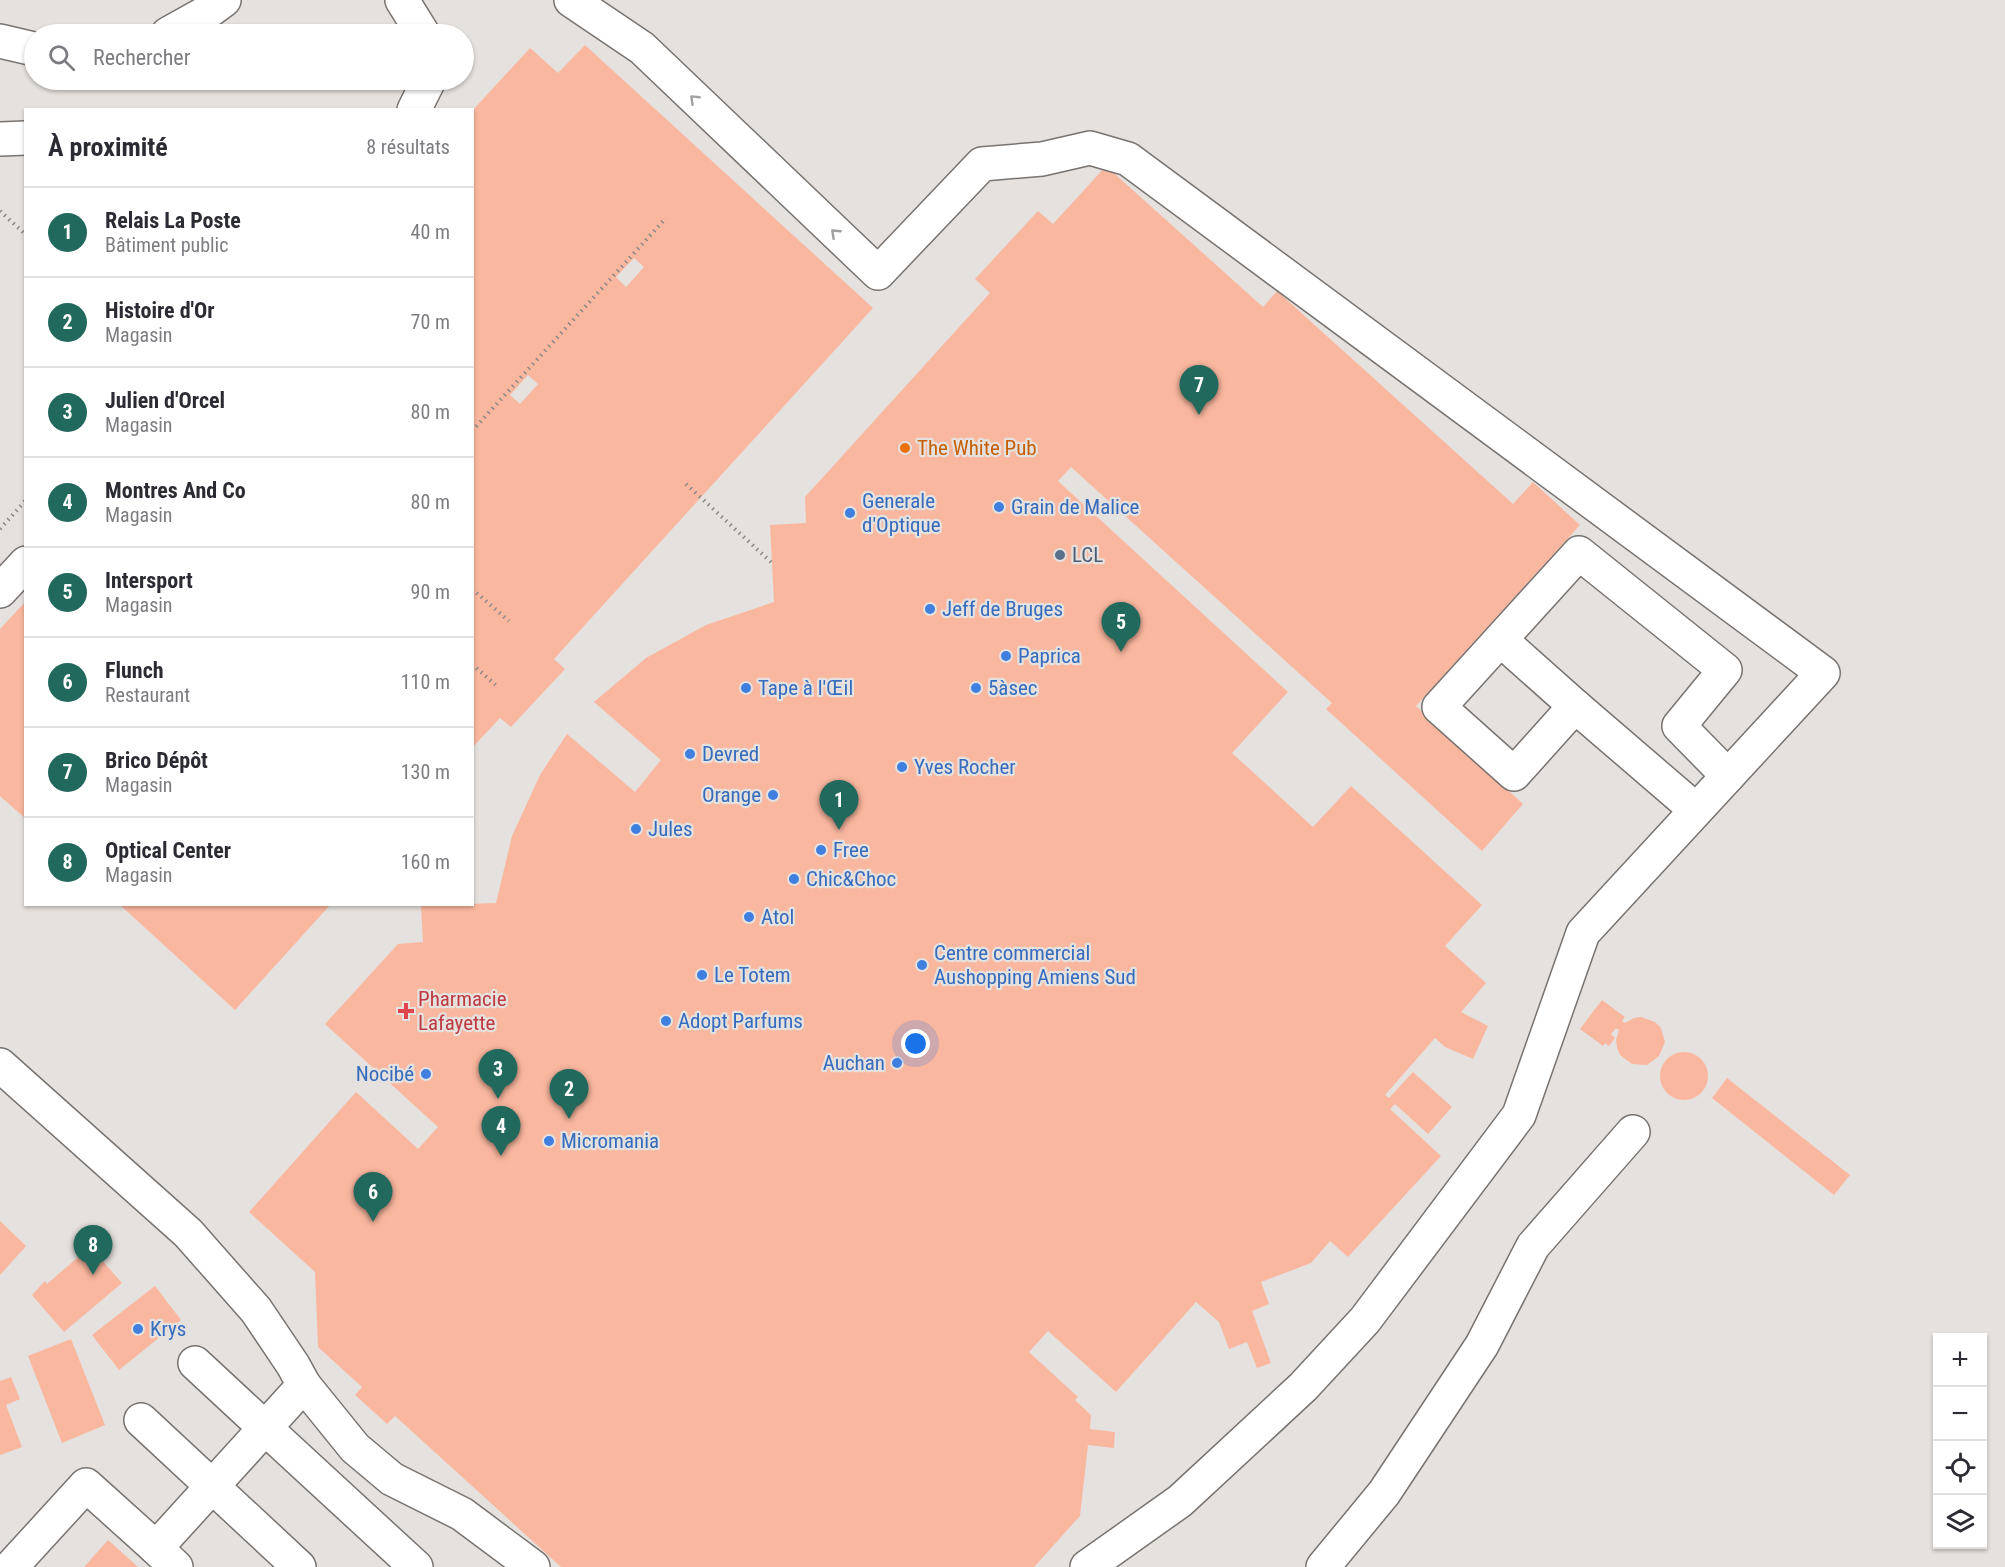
<!DOCTYPE html>
<html lang="fr">
<meta charset="utf-8">
<style>
body{margin:0;font-family:"Roboto Condensed",sans-serif;background:#f2f2f3;color:#2b2b33}
.controls{position:absolute;right:18px;bottom:18px;display:grid;overflow:hidden;border-radius:0px;box-shadow:0 2px 4px #0004}
.controls button{width:54px;height:54px;display:grid;place-items:center;padding:0;border:0;border-bottom:2px solid #e1e1e2;background:#fff;color:#2b2b33;font:30px sans-serif}
.you{position:absolute;left:916px;top:1044px;width:21px;height:21px;margin:-15px;border:4px solid #fff;border-radius:50%;background:#1a73e8;box-shadow:0 0 0 9px #1a73e833}
.badge{display:grid;place-items:center;width:39px;height:39px;border-radius:50%;background:#22695d;color:#fff;font-size:20px;font-weight:700}
.pin{position:absolute;translate:-50% -50px;filter:drop-shadow(0 2px 3px #0008)}
.pin::after{content:'';position:absolute;top:32px;width:21px;height:18px;background:inherit;clip-path:polygon(0 0,100% 0,50% 100%)}
.list{margin:0;padding:0;list-style:none}
h2{display:flex;justify-content:space-between;align-items:center;height:78px;margin:0;padding:0 24px;font-size:26px}
h2 small{font-size:20px;font-weight:400;color:#7c7c81}
.list li{display:grid;grid-template-columns:39px 1fr auto;gap:18px;align-items:center;box-sizing:border-box;height:90px;padding:0 24px;border-top:2px solid #e1e1e2}
.list b{display:block;font-size:22px;white-space:nowrap}
.list p{margin:0;font-size:20px;white-space:nowrap;color:#7c7c81}
.list em{font-size:20px;font-style:normal;color:#7c7c81}
.icon{flex:none;width:33px;height:33px;fill:none;stroke:currentColor;stroke-width:2;stroke-linecap:round;stroke-linejoin:round}
.map{position:relative;flex:none;width:2005px;height:1567px;overflow:hidden}
.search{position:absolute;background:#fff;box-shadow:0 2px 4px #0004;left:24px;top:24px;width:450px;height:66px;display:flex;align-items:center;gap:15px;box-sizing:border-box;padding:0 21px;border-radius:33px;color:#7c7c81;font-size:22px}
.panel{position:absolute;background:#fff;box-shadow:0 2px 4px #0004;left:24px;top:108px;width:450px;height:798px;border-radius:0px}
.map>svg:first-child{display:block}
.building{fill:#fab79f;fill-rule:evenodd}
.lines{fill:none;stroke-linecap:round;stroke-linejoin:round}
.minor-casing{stroke:#777370;stroke-width:36}
.path{stroke:#8b8987;stroke-width:4;stroke-dasharray:1.5 4.5;stroke-linecap:butt}
.minor{stroke:#fff;stroke-width:33}
.oneway{stroke:#a0a0a0}
.food-dot{fill:#e8710a;stroke:#e5e1de;stroke-width:2}
.shop-dot{fill:#3f7fe0;stroke:#e5e1de;stroke-width:2}
.service-dot{fill:#5c6f8a;stroke:#e5e1de;stroke-width:2}
.health-dot{fill:#e0444e;stroke:#e5e1de;stroke-width:2}
.labels{text-anchor:middle;dominant-baseline:central;stroke-width:4.5;stroke-linejoin:round;paint-order:stroke}
.food-label{font-size:21px;fill:#c56008;stroke:#e5e1de;text-anchor:start}
.shop-label{font-size:21px;fill:#366cbe;stroke:#e5e1de;text-anchor:start}
.service-label{font-size:21px;fill:#4e5e75;stroke:#e5e1de;text-anchor:start}
.health-label{font-size:21px;fill:#be3a42;stroke:#e5e1de;text-anchor:start}
</style>
<div class="map">
<svg width="2005" height="1567" viewBox="0 0 2005 1567">
<rect width="100%" height="100%" fill="#e5e1de"/>
<g class="building">
<path d="M585,45L873,308L554,659L565,669L511,727L500,718L472,748V111L530,48L558,73ZM634,258L644,267L626,287L616,277ZM528,375L538,384L520,404L510,395Z"/>
<polygon points="1106,166 1263,307 1277,291 1513,504 1533,482 1580,525 1416,706 1523,804 1482,851 1326,709 1332,703 1071,467 1058,481 1288,692 1232,753 1313,827 1351,786 1482,905 1445,946 1486,983 1461,1012 1488,1026 1473,1059 1445,1047 1435,1038 1385,1095 1389,1098 1413,1072 1452,1107 1428,1134 1395,1104 1390,1109 1441,1156 1348,1257 1330,1241 1311,1263 1261,1282 1269,1304 1252,1311 1271,1363 1257,1368 1247,1342 1229,1349 1219,1322 1196,1302 1116,1392 1048,1331 1029,1352 1078,1397 1075,1400 1091,1415 1090,1429 1115,1432 1114,1448 1088,1445 1080,1516 1034,1567 561,1567 395,1416 387,1424 355,1395 362,1387 318,1347 315,1272 249,1212 356,1092 418,1149 438,1127 325,1024 398,944 423,942 421,906 496,903 512,836 540,775 567,734 635,792 661,760 594,702 646,658 706,625 774,602 770,525 806,523 805,497 990,293 975,279 1038,211 1053,224"/>
<polygon points="26,601 26,819 0,796 0,629"/>
<polygon points="119,904 331,904 235,1010"/>
<polygon points="1602,1000 1625,1017 1622,1021 1625,1023 1634,1018 1641,1017 1655,1022 1661,1028 1665,1042 1659,1056 1647,1065 1632,1064 1620,1055 1617,1048 1616,1040 1619,1030 1616,1028 1611,1034 1615,1038 1609,1046 1605,1043 1603,1046 1580,1029"/>
<circle cx="1684" cy="1076" r="24"/>
<polygon points="1727,1078 1850,1175 1834,1195 1712,1098"/>
<polygon points="0,1221 26,1246 0,1275"/>
<polygon points="90,1247 122,1283 64,1332 32,1295 45,1281 47,1284"/>
<polygon points="155,1286 181,1320 119,1370 92,1335"/>
<polygon points="71,1339 105,1425 62,1443 28,1356"/>
<polygon points="11,1377 20,1399 6,1405 22,1447 0,1455 0,1381"/>
<polygon points="108,1540 138,1567 84,1567"/>
</g>
<g class="lines">
<g class="minor-casing">
<g id="minor">
<polyline points="402,0 423,34"/>
<polyline points="571,0 642,48 878,273 982,164 1042,159 1090,148 1128,159 1823,673 1583,933 1519,1115 1365,1320 1303,1387 1180,1501 1087,1567"/>
<polyline points="168,34 209,11 224,0"/>
<polyline points="0,41 34,49"/>
<polyline points="414,110 429,80"/>
<polyline points="0,139 26,138"/>
<polyline points="0,591 26,563"/>
<polyline points="1501,640 1575,706"/>
<polyline points="1696,810 1575,706 1514,774 1439,707 1579,553 1725,670 1679,726 1728,776"/>
<polyline points="0,1065 188,1233 256,1310 293,1365 304,1385 355,1448 392,1479 462,1514 533,1567"/>
<polyline points="304,1385 265,1428 416,1567"/>
<polyline points="141,1420 299,1567"/>
<polyline points="11,1567 86,1485 156,1548"/>
<polyline points="176,1567 156,1548 265,1428 195,1363"/>
<polyline points="1323,1567 1384,1493 1482,1345 1533,1246 1633,1132"/>
</g>
</g>
<g class="path">
<polyline points="0,211 26,235"/>
<polyline points="472,431 666,218"/>
<polyline points="686,484 772,563"/>
<polyline points="0,529 26,500"/>
<polyline points="472,589 509,621"/>
<polyline points="472,664 498,687"/>
<polyline points="458,904 458,905"/>
</g>
<use href="#minor" class="minor"/>
</g>
<defs><path id="oneway-chevron" d="M-2-3.5L2.5 0L-2 3.5" fill="none" stroke-width="1.6" stroke-linecap="round" stroke-linejoin="round" transform="scale(1.5)"/></defs>
<g class="oneway">
<use href="#oneway-chevron" transform="translate(694 99) rotate(-136)"/>
<use href="#oneway-chevron" transform="translate(835 233) rotate(-137)"/>
</g>
<circle class="food-dot" cx="905" cy="448" r="6"/>
<g class="shop-dot">
<circle cx="999" cy="507" r="6"/>
<circle cx="850" cy="513" r="6"/>
<circle cx="930" cy="609" r="6"/>
<circle cx="1006" cy="656" r="6"/>
<circle cx="746" cy="688" r="6"/>
<circle cx="976" cy="688" r="6"/>
<circle cx="690" cy="754" r="6"/>
<circle cx="902" cy="767" r="6"/>
<circle cx="773" cy="795" r="6"/>
<circle cx="636" cy="829" r="6"/>
<circle cx="821" cy="850" r="6"/>
<circle cx="794" cy="879" r="6"/>
<circle cx="749" cy="917" r="6"/>
<circle cx="922" cy="965" r="6"/>
<circle cx="702" cy="975" r="6"/>
<circle cx="666" cy="1021" r="6"/>
<circle cx="897" cy="1063" r="6"/>
<circle cx="426" cy="1074" r="6"/>
<circle cx="549" cy="1141" r="6"/>
<circle cx="138" cy="1329" r="6"/>
</g>
<circle class="service-dot" cx="1060" cy="555" r="6"/>
<path class="health-dot" d="M403 1002h6v6h6v6h-6v6h-6v-6h-6v-6h6z"/>
<g class="labels">
<g class="food-label">
<text x="917" y="448">The White Pub</text>
</g>
<g class="shop-label">
<text x="862" y="501">Generale<tspan x="862" dy="24">d'Optique</tspan></text>
<text x="1011" y="507">Grain de Malice</text>
<text x="942" y="609">Jeff de Bruges</text>
<text x="1018" y="656">Paprica</text>
<text x="758" y="688">Tape à l'Œil</text>
<text x="988" y="688">5àsec</text>
<text x="702" y="754">Devred</text>
<text x="914" y="767">Yves Rocher</text>
<text x="761" y="795" text-anchor="end">Orange</text>
<text x="648" y="829">Jules</text>
<text x="833" y="850">Free</text>
<text x="806" y="879">Chic&amp;Choc</text>
<text x="761" y="917">Atol</text>
<text x="934" y="953">Centre commercial<tspan x="934" dy="24">Aushopping Amiens Sud</tspan></text>
<text x="714" y="975">Le Totem</text>
<text x="678" y="1021">Adopt Parfums</text>
<text x="885" y="1063" text-anchor="end">Auchan</text>
<text x="414" y="1074" text-anchor="end">Nocibé</text>
<text x="561" y="1141">Micromania</text>
<text x="150" y="1329">Krys</text>
</g>
<g class="service-label">
<text x="1072" y="555">LCL</text>
</g>
<g class="health-label">
<text x="418" y="999">Pharmacie<tspan x="418" dy="24">Lafayette</tspan></text>
</g>
</g>
</svg>
<div class="controls">
<button>+</button>
<button>−</button>
<button><svg class="icon" aria-label="locate" viewBox="0 0 24 24"><circle cx="12" cy="12" r="6"/><path d="M12 2v4M12 18v4M2 12h4M18 12h4"/></svg></button>
<button><svg class="icon" aria-label="layers" viewBox="0 0 24 24"><path d="M12 4l9 5-9 5-9-5zM3 14l9 5 9-5"/></svg></button>
</div>
<div class="you"></div>
<div class="pin badge" style="left:839px;top:830px">1</div>
<div class="pin badge" style="left:569px;top:1119px">2</div>
<div class="pin badge" style="left:498px;top:1099px">3</div>
<div class="pin badge" style="left:501px;top:1156px">4</div>
<div class="pin badge" style="left:1121px;top:652px">5</div>
<div class="pin badge" style="left:373px;top:1222px">6</div>
<div class="pin badge" style="left:1199px;top:415px">7</div>
<div class="pin badge" style="left:93px;top:1275px">8</div>
<div class="search"><svg class="icon" aria-label="search" viewBox="0 0 24 24"><circle cx="10" cy="10" r="6"/><path d="M15 15l6 6"/></svg>Rechercher</div>
<section class="panel">
<h2>À proximité<small>8 résultats</small></h2>
<ul class="list">
<li><span class="badge">1</span><div><b>Relais La Poste</b><p>Bâtiment public</p></div><em>40 m</em></li>
<li><span class="badge">2</span><div><b>Histoire d'Or</b><p>Magasin</p></div><em>70 m</em></li>
<li><span class="badge">3</span><div><b>Julien d'Orcel</b><p>Magasin</p></div><em>80 m</em></li>
<li><span class="badge">4</span><div><b>Montres And Co</b><p>Magasin</p></div><em>80 m</em></li>
<li><span class="badge">5</span><div><b>Intersport</b><p>Magasin</p></div><em>90 m</em></li>
<li><span class="badge">6</span><div><b>Flunch</b><p>Restaurant</p></div><em>110 m</em></li>
<li><span class="badge">7</span><div><b>Brico Dépôt</b><p>Magasin</p></div><em>130 m</em></li>
<li><span class="badge">8</span><div><b>Optical Center</b><p>Magasin</p></div><em>160 m</em></li>
</ul>
</section>
</div>
